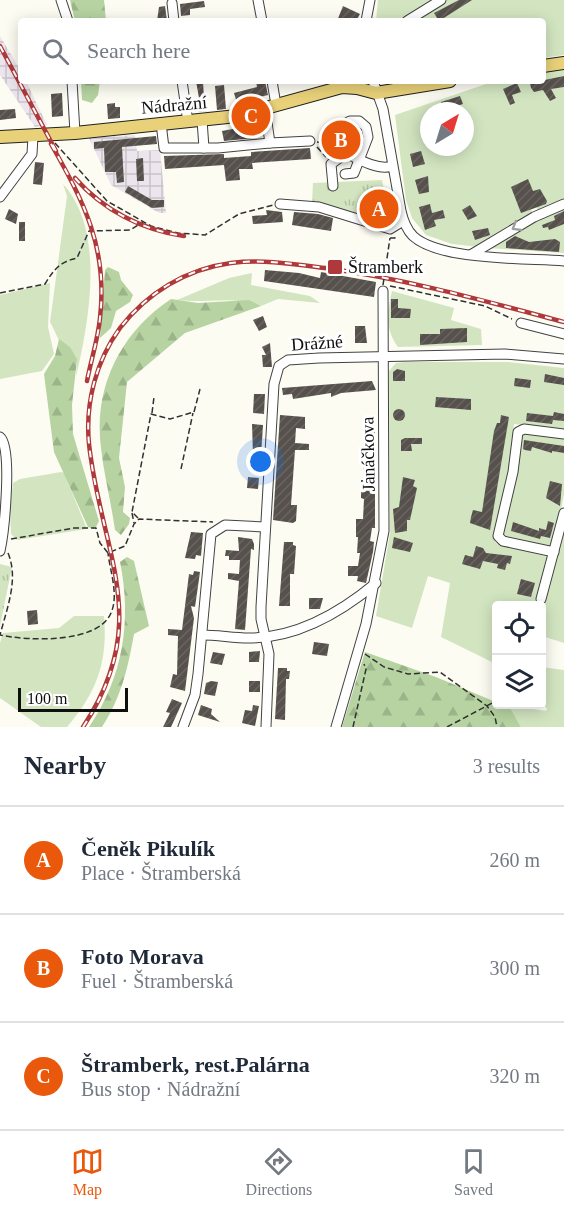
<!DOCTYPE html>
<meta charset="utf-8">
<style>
body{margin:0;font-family:"Times New Roman",serif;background:#f2f2f3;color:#1f2937}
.controls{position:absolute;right:18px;bottom:18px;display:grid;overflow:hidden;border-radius:6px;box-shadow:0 3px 15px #0003}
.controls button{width:54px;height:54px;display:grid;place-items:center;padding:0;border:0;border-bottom:2px solid #e0e1e3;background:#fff;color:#1f2937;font:30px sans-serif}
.compass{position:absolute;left:420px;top:102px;width:54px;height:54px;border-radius:50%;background:#fff;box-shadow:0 3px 15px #0003;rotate:38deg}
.scale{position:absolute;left:18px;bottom:15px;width:110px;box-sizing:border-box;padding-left:6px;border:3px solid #0f0f0f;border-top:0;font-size:16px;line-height:21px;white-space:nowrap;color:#0f0f0f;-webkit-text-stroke:4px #fff;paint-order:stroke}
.you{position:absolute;left:261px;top:462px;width:21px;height:21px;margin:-15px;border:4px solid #fff;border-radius:50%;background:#1a73e8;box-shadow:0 0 0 9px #1a73e833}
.badge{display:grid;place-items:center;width:39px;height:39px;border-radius:50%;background:#ea580c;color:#fff;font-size:20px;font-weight:700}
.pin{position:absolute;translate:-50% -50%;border:3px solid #fff;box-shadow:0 2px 6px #0006}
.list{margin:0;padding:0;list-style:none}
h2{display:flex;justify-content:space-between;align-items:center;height:78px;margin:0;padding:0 24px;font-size:26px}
h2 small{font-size:20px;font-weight:400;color:#747a83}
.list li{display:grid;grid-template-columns:39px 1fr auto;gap:18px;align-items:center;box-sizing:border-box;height:108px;padding:0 24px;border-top:2px solid #e0e1e3}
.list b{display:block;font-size:22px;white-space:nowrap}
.list p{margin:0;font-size:20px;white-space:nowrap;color:#747a83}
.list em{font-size:20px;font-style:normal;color:#747a83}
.icon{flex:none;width:33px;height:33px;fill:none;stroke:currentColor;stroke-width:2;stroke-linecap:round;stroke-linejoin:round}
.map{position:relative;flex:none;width:564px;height:727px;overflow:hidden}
.search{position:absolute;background:#fff;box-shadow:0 3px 15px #0003;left:18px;right:18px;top:18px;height:66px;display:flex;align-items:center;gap:15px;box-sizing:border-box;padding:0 21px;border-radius:6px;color:#747a83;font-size:22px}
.sheet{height:402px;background:#fff}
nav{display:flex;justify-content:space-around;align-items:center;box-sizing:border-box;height:84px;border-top:2px solid #e0e1e3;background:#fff;font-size:16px;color:#747a83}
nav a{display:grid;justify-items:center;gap:3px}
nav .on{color:#ea580c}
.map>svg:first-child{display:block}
.industrial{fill:url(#industrial-grid)}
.grass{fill:#d2e5c0;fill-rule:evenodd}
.forest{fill:url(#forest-firs)}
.park{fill:url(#park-tufts)}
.building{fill:url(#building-hatch)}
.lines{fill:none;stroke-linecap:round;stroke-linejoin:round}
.minor-casing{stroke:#424242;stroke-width:11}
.major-casing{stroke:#202020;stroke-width:14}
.path{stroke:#313131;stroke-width:1.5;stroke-dasharray:6 3;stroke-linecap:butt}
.minor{stroke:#fff;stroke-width:9}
.major{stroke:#e8d179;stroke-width:12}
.rail-casing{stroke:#af383a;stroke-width:4.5}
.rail{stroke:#fff;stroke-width:2;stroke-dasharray:7;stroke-linecap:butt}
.path-bridge{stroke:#313131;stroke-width:1.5;stroke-dasharray:6 3;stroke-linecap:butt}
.oneway{stroke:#9f9f9f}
.poi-dot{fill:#af383a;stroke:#fff;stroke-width:2}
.labels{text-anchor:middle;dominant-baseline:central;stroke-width:6;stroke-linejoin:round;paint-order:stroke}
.street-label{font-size:18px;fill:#0f0f0f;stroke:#fff}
.poi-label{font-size:18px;fill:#0f0f0f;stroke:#fff;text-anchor:start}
</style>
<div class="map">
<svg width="564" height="727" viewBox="0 0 564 727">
<defs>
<pattern id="industrial-grid" width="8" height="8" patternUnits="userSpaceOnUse" patternTransform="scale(1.5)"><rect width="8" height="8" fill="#ece5ed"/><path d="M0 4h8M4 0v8" fill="none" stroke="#c9c3ca"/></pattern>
<pattern id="forest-firs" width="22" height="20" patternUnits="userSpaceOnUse" patternTransform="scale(1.5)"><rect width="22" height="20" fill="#b6d3a1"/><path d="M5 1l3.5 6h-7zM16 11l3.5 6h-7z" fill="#9bb489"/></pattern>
<pattern id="park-tufts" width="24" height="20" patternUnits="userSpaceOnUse" patternTransform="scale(1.5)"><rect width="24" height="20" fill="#d2e5c0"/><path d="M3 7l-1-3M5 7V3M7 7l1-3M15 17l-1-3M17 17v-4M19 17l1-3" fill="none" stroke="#b3c3a4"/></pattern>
<pattern id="building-hatch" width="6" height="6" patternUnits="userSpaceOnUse" patternTransform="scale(1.5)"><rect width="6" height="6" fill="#57514d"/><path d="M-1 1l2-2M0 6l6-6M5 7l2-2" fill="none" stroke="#6a6562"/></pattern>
</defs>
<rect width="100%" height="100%" fill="#fdfcf3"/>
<g class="industrial">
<polygon points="0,36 21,71 21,81 26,81 47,125 35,127 0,75"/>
<polygon points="135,135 137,151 160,150 166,213 159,213 111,185 89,138"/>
</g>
<g class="grass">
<polygon points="378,0 437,0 405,21 376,21"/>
<polygon points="447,0 564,0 564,55 543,58 543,21 415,21"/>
<path d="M560,69H564V201L538,211L532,196L529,197L532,213L479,247L452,244L426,235L412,218L406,200L395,115L486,84L485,81H543V72ZM429,111H465V147H429Z"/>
<polygon points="351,126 353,131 358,131 358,126 362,128 364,138 356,153 349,147 347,131"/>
<path d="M63,184C106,231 89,321 76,377C78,349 74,357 59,340C56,335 53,327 50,322L67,196Z"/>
<polygon points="564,206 564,253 488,248"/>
<path d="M252,273L251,285L310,296L320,303L278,299L261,306C235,295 205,304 177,300L229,278Z"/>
<polygon points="50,283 48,327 54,354 42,371 0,379 0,295"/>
<path d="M392,291L454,308L451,320L481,329L482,345L398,347C385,329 387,313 392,291Z"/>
<polygon points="405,362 508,362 564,368 564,430 514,424 508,473 494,539 496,543 548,557 537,605 496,606 496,664 441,637 450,583 428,576 412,628 376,616 390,533 389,371 396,363"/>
<polygon points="526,433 564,438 564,494 555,543 548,547 507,537 503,532 521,437"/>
<polygon points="61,472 64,473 87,529 17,540 11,534 10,510 13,483 20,479"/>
<polygon points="564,524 564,643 542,636 541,606"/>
<path d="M74,616H104C108,662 97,692 67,727H41L0,698V643L3,633L59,628Z"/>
<polygon points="542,667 564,670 564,727 521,727 509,707 508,705 546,711 547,708 541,704"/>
</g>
<g class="forest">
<polygon points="70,0 104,0 106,21 75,21"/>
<polygon points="81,81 100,81 98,95 92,103 82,100"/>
<polygon points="108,267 119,272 121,280 133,295 130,302 116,311 111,328 100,338 105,270"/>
<path d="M171,299L198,303L249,300L261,306L185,333L127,382L119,458L125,487L123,512L130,518L129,524L121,535L115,530C111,502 104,475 101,448C93,387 121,332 171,299Z"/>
<polygon points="59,339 70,347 77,359 72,405 73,434 99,521 95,529 88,527 54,452 44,374 55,356"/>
<path d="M127,557L134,561L149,626L134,634C128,668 121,698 102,727H89C123,677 132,621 120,562Z"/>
<polygon points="365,652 436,677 510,708 521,727 342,727"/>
</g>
<g class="park">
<polygon points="382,180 389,215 383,227 312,202 313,183"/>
<polygon points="0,564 12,567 0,626"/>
</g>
<g class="building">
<polygon points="459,0 472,0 439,21 434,13"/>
<polygon points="204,1 205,7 190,9 190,15 181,16 180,4"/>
<polygon points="165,6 167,21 157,21 159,7"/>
<polygon points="343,6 360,14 356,21 337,21"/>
<polygon points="564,76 564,87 551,89 556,98 550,101 543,90 534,92 531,88 530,83"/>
<polygon points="196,81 203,81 204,99 206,99 208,111 193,112 192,103 197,103 199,98"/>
<polygon points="259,81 265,81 268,95 237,103 234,93 257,87 256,82"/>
<polygon points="517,83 521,92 512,95 515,103 510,105 503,89"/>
<polygon points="224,85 226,109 217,110 215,86"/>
<polygon points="62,93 63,116 52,117 51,94"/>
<polygon points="460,96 463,104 444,110 441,102"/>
<polygon points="115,103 115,107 120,107 120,118 108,119 107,104"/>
<polygon points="178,104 179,113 164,114 163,105"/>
<polygon points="15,109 16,118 0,120 0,110"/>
<polygon points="253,125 255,138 224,141 222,131"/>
<polygon points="156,136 157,144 122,147 124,182 117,183 116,172 105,172 104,148 94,149 94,142"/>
<polygon points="310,148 311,159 252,163 253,169 239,169 240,180 226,181 224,165 165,169 164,156 224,154 224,158 251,156 251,152"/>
<polygon points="421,151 425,164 413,167 410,154"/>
<polygon points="143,158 144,181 137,181 136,159"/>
<polygon points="35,162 44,163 42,185 33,184"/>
<polygon points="428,176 429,192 419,194 415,180"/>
<polygon points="528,179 533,191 540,189 547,201 546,204 521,213 511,187"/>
<polygon points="128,186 152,200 164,200 164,207 152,208 125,192"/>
<polygon points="430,204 432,213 443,210 445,218 434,220 436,226 425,230 419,207"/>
<polygon points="470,205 477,216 468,220 462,210"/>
<polygon points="9,209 18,214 16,224 5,219"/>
<polygon points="266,210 282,212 283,222 253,224 252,216 267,215"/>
<polygon points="564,211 564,224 549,230 548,227 543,228 542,225 555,220 554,216"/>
<polygon points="294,212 318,214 333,218 331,231 292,225"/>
<rect x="19" y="222" width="6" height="19"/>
<polygon points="488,228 490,235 475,240 472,231"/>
<polygon points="515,236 529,242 555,239 560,242 559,252 506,248 506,242"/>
<polygon points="265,270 299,273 320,278 321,272 376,282 374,297 264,281"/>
<polygon points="391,299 398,299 398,308 411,309 410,318 391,318"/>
<polygon points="263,316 267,327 259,331 253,320"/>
<polygon points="355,326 365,326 367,343 355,343"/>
<polygon points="467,328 467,342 420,345 420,334 440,334 440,329"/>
<polygon points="270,343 272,367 263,367 262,355 266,355 262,347"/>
<polygon points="397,369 405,371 405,381 393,381 393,372"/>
<polygon points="545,374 564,378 564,385 544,382"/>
<polygon points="515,378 531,380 530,388 514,386"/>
<polygon points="372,381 376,390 341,393 331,397 331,393 293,399 292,394 283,395 282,388"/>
<polygon points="254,394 265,394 264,414 253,413"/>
<polygon points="436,397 471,399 471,410 435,407"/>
<circle cx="399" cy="415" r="6"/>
<polygon points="554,412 564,414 564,421 553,420 552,424 526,421 527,413 553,416"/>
<polygon points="280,415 305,417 305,429 296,428 295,443 309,444 309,450 295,450 291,505 297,505 296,521 293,523 273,520"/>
<polygon points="501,415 509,417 490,530 470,523 471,517 473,510 482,512 494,431 497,423 500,423"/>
<polygon points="252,424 263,425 261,456 253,455"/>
<polygon points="368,431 375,431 375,528 372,528 370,541 374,542 373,552 366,583 357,581 358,576 348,576 348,566 358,566 360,553 357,553 358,537 356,537 356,519 363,519 364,499 361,498 361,480 364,480 363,441 368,441"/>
<polygon points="405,438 422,438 422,444 411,444 412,451 401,451 401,440"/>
<polygon points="524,440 564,446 564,453 552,451 552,453 532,447 531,451 525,450 523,449"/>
<polygon points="248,477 259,478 258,489 247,488"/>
<polygon points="403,477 415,480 413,486 417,488 410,520 407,520 407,531 395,533 393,509 399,507"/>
<polygon points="550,481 562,484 560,506 546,498"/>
<polygon points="548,521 554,523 550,538 541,536 540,539 511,531 513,522 539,531 539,528 546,530"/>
<polygon points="191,532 203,533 201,556 196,555 195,559 185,558"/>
<polygon points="238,537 252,539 254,544 254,550 251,549 245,630 235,629 239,581 228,579 228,573 239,574 240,560 229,560 229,556 225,556 226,550 239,551"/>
<polygon points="394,537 413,543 410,552 392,548"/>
<polygon points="284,542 293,542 293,545 296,546 294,574 290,574 290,606 279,606"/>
<polygon points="476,546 483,548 486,553 512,556 510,564 507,563 505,570 497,568 498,564 483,561 480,569 462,564 465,555 473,557"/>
<polygon points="194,571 200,572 195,607 191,606 194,618 185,691 170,687 173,674 177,675 178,636 168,635 168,629 182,630 189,574 193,575"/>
<polygon points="521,579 535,583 531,597 517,594"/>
<polygon points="309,598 323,598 320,609 309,609"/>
<polygon points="37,610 38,624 28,625 27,611"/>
<polygon points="314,642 329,644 327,656 312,654"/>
<polygon points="260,651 259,662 249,662 249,652"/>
<polygon points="213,652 225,654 222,665 210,663"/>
<polygon points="278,668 287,668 287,671 290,671 289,679 286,679 285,720 275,719"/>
<polygon points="211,681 218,682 215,696 204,694 206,683"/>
<rect x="249" y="681" width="11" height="11"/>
<polygon points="172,699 182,703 171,727 163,727 170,713 166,712"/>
<polygon points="201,705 212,709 211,714 220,722 198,715"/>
<polygon points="253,705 259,706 255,726 242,723 245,710 252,711"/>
</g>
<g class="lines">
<g class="minor-casing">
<g id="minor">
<polyline points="61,0 68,21"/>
<polyline points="258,0 262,21"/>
<polyline points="172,3 174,21"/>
<polyline points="366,21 370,0"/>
<polyline points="407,21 441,0"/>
<polyline points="72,81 75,133"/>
<polyline points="182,81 188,122"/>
<polyline points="272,81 276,105"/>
<path d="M373,81L383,109L401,211C403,220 406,229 413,236C440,261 527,258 564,261"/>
<polyline points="265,109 270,143 310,141"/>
<polyline points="202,120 204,148"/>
<polyline points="161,123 164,148 218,148 270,143"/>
<polyline points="341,134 343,125 350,121 359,121 366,127 368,137 354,173 345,174"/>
<path d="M343,145L346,153C358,159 379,171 392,166"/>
<polyline points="333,186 331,164 346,153"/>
<polyline points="0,197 32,154 33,136"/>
<polyline points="280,204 319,207 390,229 403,221"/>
<polyline points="472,254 534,217 564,204"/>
<polyline points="521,323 564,334"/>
<path d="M0,437C13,447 4,533 0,551"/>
<polyline points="554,552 503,541 498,536 513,472 518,432 524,429 564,434"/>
<polyline points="541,599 564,513"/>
<path d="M202,635C218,635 233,638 249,638C297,638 340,613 376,583"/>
<polyline points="183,727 195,695 198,674 211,534 225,525 265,527"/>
<polyline points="266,727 269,654 261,619 261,607 274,384 279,366 288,360 319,358 505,354 564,359"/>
<polyline points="336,727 366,624 384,531 383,291"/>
</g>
</g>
<g class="major-casing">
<g id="major">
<polyline points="543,66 564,63"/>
<polyline points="0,137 75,133 237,116 342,87 357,88 376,93 450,81"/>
</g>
</g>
<g class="path">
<polyline points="317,142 329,144 331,149 335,149"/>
<polyline points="55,143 107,201 151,226 178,233 205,235 239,214 273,205"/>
<polyline points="317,147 326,157"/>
<polyline points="380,210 378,208 389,218"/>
<polyline points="390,238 395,238 393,236"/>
<polyline points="390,286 485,306 512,319"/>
<path d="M0,293L45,284C54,269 60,262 77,258L89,231L130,230L143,222"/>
<polyline points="152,413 154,397"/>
<polyline points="181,469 193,413"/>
<polyline points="132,513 134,523"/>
<polyline points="138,518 132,512 151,414 170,419 194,412 200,389"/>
<polyline points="11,539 74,528 96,528 100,543 108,553 125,546 134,524 139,519 213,522"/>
<path d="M8,553C19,579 7,608 0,635C28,641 98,644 111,613C119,595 110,571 108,553"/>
<polyline points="365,654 384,667 408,674 440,672 487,706 495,717 497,727"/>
<polyline points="353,727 366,669 364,664"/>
<polyline points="447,727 496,701"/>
</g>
<use href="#minor" class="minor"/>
<use href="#major" class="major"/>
<g class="rail-casing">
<g id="rail">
<polyline points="0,46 56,151"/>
<path d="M51,144C84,202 108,248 100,318C98,339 91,360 87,381"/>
<path d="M75,178C103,210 142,230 184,236"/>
<path d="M83,727C154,620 101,554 89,444C85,403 96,361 120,328C147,293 186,269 231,263C262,259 294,264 325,268C407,279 485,301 564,322"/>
</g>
</g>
<use href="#rail" class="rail"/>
<polyline class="path-bridge" points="383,285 390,238"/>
</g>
<defs><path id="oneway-chevron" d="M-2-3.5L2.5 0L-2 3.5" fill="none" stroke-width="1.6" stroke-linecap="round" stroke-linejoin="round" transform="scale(1.5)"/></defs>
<use class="oneway" href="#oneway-chevron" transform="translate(516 227) rotate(149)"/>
<rect class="poi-dot" x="327" y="259" width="16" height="16" rx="3"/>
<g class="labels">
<g class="street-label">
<text transform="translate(174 105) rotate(-5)">Nádražní</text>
<text transform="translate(317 343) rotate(-4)">Drážné</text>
<text transform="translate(368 454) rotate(-91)">Janáčkova</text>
</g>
<g class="poi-label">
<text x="348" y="267">Štramberk</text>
</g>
</g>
</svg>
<div class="controls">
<button><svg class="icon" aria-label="locate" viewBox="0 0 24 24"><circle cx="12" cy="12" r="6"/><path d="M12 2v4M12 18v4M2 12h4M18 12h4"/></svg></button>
<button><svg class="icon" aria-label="layers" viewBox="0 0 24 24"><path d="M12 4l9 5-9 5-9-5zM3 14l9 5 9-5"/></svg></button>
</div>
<svg class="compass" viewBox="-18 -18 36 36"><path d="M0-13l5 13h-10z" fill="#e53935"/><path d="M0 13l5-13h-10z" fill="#747a83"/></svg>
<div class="scale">100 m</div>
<div class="you"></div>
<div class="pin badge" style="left:379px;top:209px">A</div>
<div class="pin badge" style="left:341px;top:140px">B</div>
<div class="pin badge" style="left:251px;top:116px">C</div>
<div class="search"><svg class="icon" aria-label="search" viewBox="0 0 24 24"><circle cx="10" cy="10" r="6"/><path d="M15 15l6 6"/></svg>Search here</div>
</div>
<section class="sheet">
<h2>Nearby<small>3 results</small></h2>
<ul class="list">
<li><span class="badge">A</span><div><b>Čeněk Pikulík</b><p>Place · Štramberská</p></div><em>260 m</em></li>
<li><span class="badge">B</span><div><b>Foto Morava</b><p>Fuel · Štramberská</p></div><em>300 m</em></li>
<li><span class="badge">C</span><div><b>Štramberk, rest.Palárna</b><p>Bus stop · Nádražní</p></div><em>320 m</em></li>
</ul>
</section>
<nav>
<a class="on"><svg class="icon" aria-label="map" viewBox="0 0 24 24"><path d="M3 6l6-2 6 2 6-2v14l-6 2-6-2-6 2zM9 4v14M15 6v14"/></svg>Map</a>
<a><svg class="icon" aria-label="directions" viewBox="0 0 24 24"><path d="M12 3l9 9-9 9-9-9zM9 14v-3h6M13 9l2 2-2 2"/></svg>Directions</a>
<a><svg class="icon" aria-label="saved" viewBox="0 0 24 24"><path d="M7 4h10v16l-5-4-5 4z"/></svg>Saved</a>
</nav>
